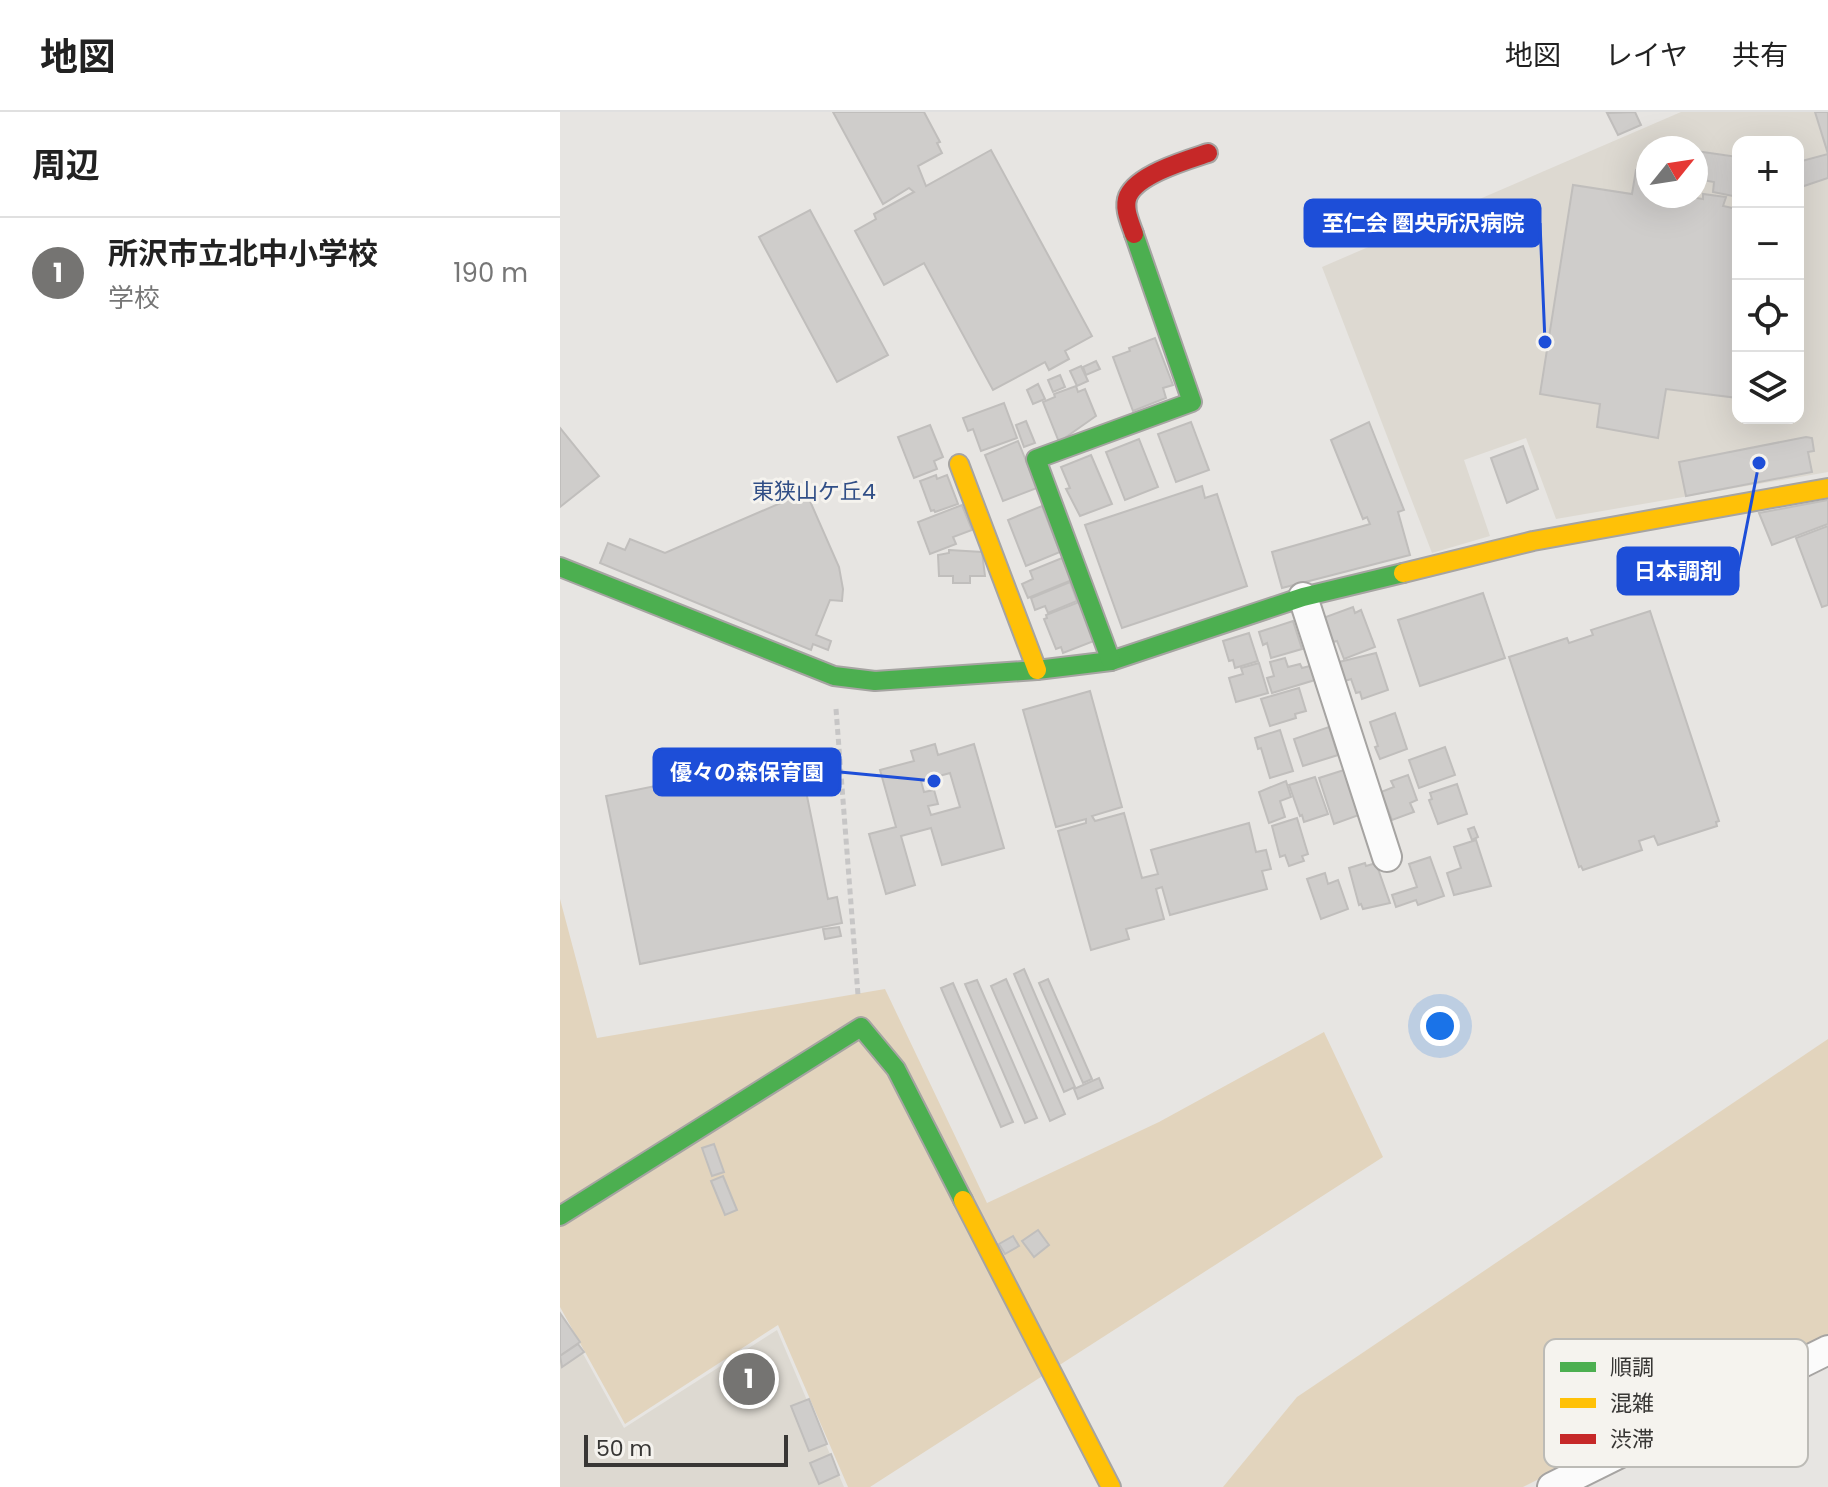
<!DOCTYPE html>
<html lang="ja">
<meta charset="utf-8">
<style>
body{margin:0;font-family:Poppins,"Noto Sans JP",sans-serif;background:#f6f6f6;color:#222}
.controls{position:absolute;right:24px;top:24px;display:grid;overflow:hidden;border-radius:16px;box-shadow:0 8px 32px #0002}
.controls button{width:72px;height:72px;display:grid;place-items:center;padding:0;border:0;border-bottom:2px solid #e0e0e0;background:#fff;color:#222;font:40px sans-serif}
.compass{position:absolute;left:1076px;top:24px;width:72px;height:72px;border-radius:50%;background:#fff;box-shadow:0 8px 32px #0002;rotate:60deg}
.scale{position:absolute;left:24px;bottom:20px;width:204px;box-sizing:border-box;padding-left:8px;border:4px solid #383735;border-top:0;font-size:22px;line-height:28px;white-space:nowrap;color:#383735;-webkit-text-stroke:6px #f5f3ee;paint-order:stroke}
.you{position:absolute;left:880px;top:914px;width:28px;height:28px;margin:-20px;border:6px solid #fff;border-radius:50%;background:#1a73e8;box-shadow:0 0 0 12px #1a73e833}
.badge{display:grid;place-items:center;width:52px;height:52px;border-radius:50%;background:#757472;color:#fff;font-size:26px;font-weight:700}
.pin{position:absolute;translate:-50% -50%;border:4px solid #fff;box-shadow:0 2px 8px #0006}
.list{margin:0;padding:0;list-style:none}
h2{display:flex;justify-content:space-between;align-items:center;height:104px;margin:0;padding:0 32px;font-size:34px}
h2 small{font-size:26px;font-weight:400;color:#767676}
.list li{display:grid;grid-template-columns:52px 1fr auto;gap:24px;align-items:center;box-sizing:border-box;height:112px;padding:0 32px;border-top:2px solid #e0e0e0}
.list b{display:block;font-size:30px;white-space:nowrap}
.list p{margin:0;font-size:26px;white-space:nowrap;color:#767676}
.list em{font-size:26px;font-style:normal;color:#767676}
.icon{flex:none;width:44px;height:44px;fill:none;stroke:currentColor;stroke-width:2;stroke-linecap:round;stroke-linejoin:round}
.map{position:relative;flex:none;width:1268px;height:1375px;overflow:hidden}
header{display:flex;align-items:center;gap:48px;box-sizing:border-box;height:112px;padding:0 40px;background:#fff;border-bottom:2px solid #e0e0e0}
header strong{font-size:38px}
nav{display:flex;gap:44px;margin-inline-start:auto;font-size:28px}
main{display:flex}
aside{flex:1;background:#fff}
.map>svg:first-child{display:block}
.built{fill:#ddd9d1;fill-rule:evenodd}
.green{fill:#e2d4bd}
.building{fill:#cfcdcb;stroke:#c0bebc;stroke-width:2;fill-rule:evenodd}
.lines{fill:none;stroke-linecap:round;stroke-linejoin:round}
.street-casing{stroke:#a6a4a2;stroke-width:32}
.fast-casing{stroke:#a6a4a2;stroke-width:22}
.slow-casing{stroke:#a6a4a2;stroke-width:22}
.jam-casing{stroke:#a6a4a2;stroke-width:22}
.path{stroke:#c7c6c6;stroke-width:5;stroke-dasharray:6 4;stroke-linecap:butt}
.street{stroke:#fbfbfb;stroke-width:28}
.fast{stroke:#4caf50;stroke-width:18}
.slow{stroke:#ffc107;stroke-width:18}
.jam{stroke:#c62828;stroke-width:18}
.labels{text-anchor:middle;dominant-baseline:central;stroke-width:6;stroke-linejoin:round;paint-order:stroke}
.neighbourhood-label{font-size:22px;fill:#304e86;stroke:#f5f3ee}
.key{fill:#f5f3ee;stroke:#bcbbb6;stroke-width:2}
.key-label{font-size:22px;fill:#383735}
.leader{fill:none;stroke:#1d4ed8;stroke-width:3}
.callout-dot{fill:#1d4ed8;stroke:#f5f3ee;stroke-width:3}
.callout{fill:#1d4ed8;stroke:#1d4ed8;stroke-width:3}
.callout-label{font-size:22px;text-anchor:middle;font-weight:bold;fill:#fff}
</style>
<header>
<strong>地図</strong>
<nav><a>地図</a><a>レイヤ</a><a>共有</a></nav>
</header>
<main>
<aside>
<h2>周辺<small></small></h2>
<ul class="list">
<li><span class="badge">1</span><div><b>所沢市立北中小学校</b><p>学校</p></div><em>190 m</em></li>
</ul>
</aside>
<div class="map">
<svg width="1268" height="1375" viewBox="0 0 1268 1375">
<rect width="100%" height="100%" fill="#e7e5e2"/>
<g class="built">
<path d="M1121,0H1268V360L996,407L966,326L904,348L930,424L872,441L762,155ZM1178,30H1238V306H1178ZM1088,36H1136V84H1088Z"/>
<polygon points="0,1200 64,1316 217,1218 284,1375 0,1375"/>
</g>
<g class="green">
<polygon points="0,787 37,926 325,877 427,1091 599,1010 764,920 823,1045 310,1375 288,1375 218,1213 65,1312 0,1195"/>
<polygon points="1268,927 1268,1222 963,1375 663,1375 737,1285"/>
</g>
<g class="building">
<polygon points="273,0 364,0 380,30 377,31 382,41 358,54 366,74 431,38 532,224 505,239 509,247 489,258 485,250 433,278 364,151 324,173 295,119 316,107 314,102 354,80 349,76 323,92"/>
<polygon points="1075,0 1081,13 1058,23 1047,1"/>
<polygon points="1255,0 1268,0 1268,42"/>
<polygon points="1136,39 1178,45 1178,85 1153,80 1154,70 1136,67"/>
<polygon points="1268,42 1268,66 1238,76 1238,50"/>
<polygon points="1076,58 1088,60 1088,84 1136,84 1136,67 1139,68 1136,86 1143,87 1143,82 1166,85 1163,94 1178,97 1178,286 1106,277 1098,326 1037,315 1040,292 980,282 1013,73 1072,82"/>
<polygon points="250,98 328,243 277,270 199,125"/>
<polygon points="595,226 613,273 603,276 606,286 573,299 553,245 570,239 569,236"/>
<polygon points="536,249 540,257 526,263 523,255"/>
<polygon points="521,254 528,269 517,274 510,259"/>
<polygon points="500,263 505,275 493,280 488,268"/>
<polygon points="478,272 485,287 473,292 467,278"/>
<polygon points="516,274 518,280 525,277 536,304 499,330 483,290 495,285 494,282"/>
<polygon points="444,291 457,326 421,339 413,317 408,319 403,306"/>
<polygon points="466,309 475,331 464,335 456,313"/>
<polygon points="631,310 649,358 616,370 598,322"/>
<polygon points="809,310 844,398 838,400 850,443 722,476 712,440 810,412 807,405 803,407 771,328"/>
<polygon points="370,313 383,345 374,349 377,357 354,366 338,325"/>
<polygon points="0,316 39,364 0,395"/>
<polygon points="1246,325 1252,326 1254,339 1248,340 1252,360 1126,384 1119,350"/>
<polygon points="579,327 598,375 565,388 546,340"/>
<polygon points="458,329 477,376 443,389 425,343"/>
<polygon points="963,334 978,377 947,391 931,346"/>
<polygon points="531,343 552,392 520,404 506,377 510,376 501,355"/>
<polygon points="376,363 377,367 387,363 398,392 375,400 374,398 371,399 360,369"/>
<polygon points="642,374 645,386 657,382 687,474 562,516 525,413"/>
<polygon points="246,380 279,455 283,477 282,489 270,488 256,523 271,529 268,538 253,532 251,538 40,451 48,431 65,438 70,427 105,441"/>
<polygon points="1268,388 1268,412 1212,433 1199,401"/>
<polygon points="402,393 412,418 393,425 396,432 370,442 358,410"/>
<polygon points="482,394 500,440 466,454 448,408"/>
<polygon points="1268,414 1268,493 1262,495 1236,426"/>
<polygon points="389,438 422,440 425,464 410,464 410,471 393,471 393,464 379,464 378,443 389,441"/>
<polygon points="502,446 512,468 468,486 462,472 473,467 470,459"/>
<polygon points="510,470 517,489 488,501 485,494 475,498 471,486"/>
<polygon points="923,481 945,546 860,574 838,508"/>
<polygon points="519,490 534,529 503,541 501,535 496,537 484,507 487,506 486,503"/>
<polygon points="793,495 795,501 801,498 815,535 784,547 777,529 773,530 763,506"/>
<polygon points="1090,499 1159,709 1156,710 1157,714 1098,733 1094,724 1079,729 1082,738 1023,758 1021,754 1019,755 949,545 1007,526 1009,531 1033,523 1031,518"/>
<polygon points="733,509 742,537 711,546 707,531 703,533 699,520"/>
<polygon points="689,521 698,549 675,556 673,548 669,549 663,529"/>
<polygon points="816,541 828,578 802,587 800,580 796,581 791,567 782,570 775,551"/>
<polygon points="725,546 728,555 740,552 742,556 750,554 755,568 712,581 707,566 714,564 710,550"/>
<polygon points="699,551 708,581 676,590 669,566 683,562 681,556"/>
<polygon points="739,576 746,599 735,602 736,606 710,614 701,587"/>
<polygon points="530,579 562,695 532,704 535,709 564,701 582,766 598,762 591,738 689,711 696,740 706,738 711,757 702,759 707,777 610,803 602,775 596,777 604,807 566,817 569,827 531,838 498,719 526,711 526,707 496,715 463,598"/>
<polygon points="835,601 847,637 820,647 815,635 818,634 810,610"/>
<polygon points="769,615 778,643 743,654 734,627"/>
<polygon points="720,618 733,659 710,666 701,636 698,637 695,626"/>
<path d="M375,632L378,643L414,632L444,736L382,753L371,716L341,724L355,773L326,782L309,722L336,715L320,658L354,649L351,639ZM390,661L400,695L371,703L368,694L378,692L374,678L364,680L361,669Z"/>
<polygon points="885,635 895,663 859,676 849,648"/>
<polygon points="239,645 268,787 277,785 282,811 80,852 46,684"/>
<polygon points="784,658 799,703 774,712 759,666"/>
<polygon points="848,663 857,688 850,691 854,700 832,708 821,680 834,675 831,669"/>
<polygon points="755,665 768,702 744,710 742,703 740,704 729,673"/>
<polygon points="726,669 731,685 720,689 725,705 709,711 699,680"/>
<polygon points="897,672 907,702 878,712 869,688 872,687 870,681"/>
<polygon points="737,706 748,742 742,744 744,749 729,754 725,743 720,745 712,714"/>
<polygon points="914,715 918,725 912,728 908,717"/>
<polygon points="916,728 931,774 894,783 887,761 901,756 894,735"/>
<polygon points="870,745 884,784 858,793 856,788 836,795 832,783 857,775 849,752"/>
<polygon points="805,751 806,754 816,751 830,791 803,797 801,792 799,793 789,756"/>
<polygon points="765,761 768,772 778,768 788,797 761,807 747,767"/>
<polygon points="279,815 281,824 265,827 263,817"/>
<polygon points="464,857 515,975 504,980 454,862"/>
<polygon points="446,867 505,1002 490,1009 431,874"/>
<polygon points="488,867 532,967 523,971 479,871"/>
<polygon points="417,868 477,1006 465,1011 405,872"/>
<polygon points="393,871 453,1010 441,1015 381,876"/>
<polygon points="539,966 543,976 518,987 514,977"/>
<polygon points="154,1032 164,1060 152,1064 142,1036"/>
<polygon points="163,1064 177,1098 165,1103 151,1069"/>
<polygon points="478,1118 489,1133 474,1145 462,1129"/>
<polygon points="453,1124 459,1134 445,1142 439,1132"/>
<polygon points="0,1201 20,1230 0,1244"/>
<polygon points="18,1232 24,1240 2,1255 0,1244"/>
<polygon points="249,1287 267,1332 249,1339 231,1294"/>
<polygon points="271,1342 279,1363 259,1372 250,1351"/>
</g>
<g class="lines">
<g class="street-casing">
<g id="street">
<polyline points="743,485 827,745"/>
<polyline points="992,1375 1268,1238"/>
</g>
</g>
<g class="fast-casing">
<g id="fast">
<polyline points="0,455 274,564 315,569 477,558 551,549 743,485 843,461"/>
<polyline points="551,549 476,347 632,290 574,122"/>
<polyline points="0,1104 301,915 336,957 403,1088"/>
</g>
</g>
<g class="slow-casing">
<g id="slow">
<polyline points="399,352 477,558"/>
<polyline points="843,461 973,429 1268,376"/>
<polyline points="403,1088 551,1375"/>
</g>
</g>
<g class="jam-casing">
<path id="jam" d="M574,122C570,110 563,96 568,84C578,62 627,48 648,41"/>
</g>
<polyline class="path" points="276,597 298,883"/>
<use href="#street" class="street"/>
<use href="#fast" class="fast"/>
<use href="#slow" class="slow"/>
<use href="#jam" class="jam"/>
</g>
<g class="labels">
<g class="neighbourhood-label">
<text x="254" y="379">東狭山ケ丘4</text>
</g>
</g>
<rect x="984" y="1227" width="264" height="128" rx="12" class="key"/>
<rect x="1000" y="1250" width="36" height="10" fill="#4caf50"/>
<rect x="1000" y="1286" width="36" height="10" fill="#ffc107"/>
<rect x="1000" y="1322" width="36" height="10" fill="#c62828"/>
<g class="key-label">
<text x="1050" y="1263">順調</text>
<text x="1050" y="1299">混雑</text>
<text x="1050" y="1335">渋滞</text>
</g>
<path class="leader" d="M985 230L980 111M1199 351L1178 459M374 669L280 660"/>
<g class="callout-dot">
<circle cx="985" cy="230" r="8"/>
<circle cx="1199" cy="351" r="8"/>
<circle cx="374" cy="669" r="8"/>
</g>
<g class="callout">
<rect x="745" y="88" width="235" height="46" rx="8"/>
<rect x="1058" y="436" width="120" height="46" rx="8"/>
<rect x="94" y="637" width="186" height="46" rx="8"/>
</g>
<g class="callout-label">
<text x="863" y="119">至仁会 圏央所沢病院</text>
<text x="1118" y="467">日本調剤</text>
<text x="187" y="668">優々の森保育園</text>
</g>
</svg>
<div class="controls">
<button>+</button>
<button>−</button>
<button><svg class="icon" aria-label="locate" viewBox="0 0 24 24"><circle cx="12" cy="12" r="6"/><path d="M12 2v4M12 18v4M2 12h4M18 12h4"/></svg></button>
<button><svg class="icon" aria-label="layers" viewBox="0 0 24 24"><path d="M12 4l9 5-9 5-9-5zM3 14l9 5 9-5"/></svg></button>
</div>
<svg class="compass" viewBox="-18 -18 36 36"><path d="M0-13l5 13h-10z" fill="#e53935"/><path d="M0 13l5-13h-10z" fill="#767676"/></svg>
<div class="scale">50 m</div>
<div class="you"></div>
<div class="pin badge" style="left:189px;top:1267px">1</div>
</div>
</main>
